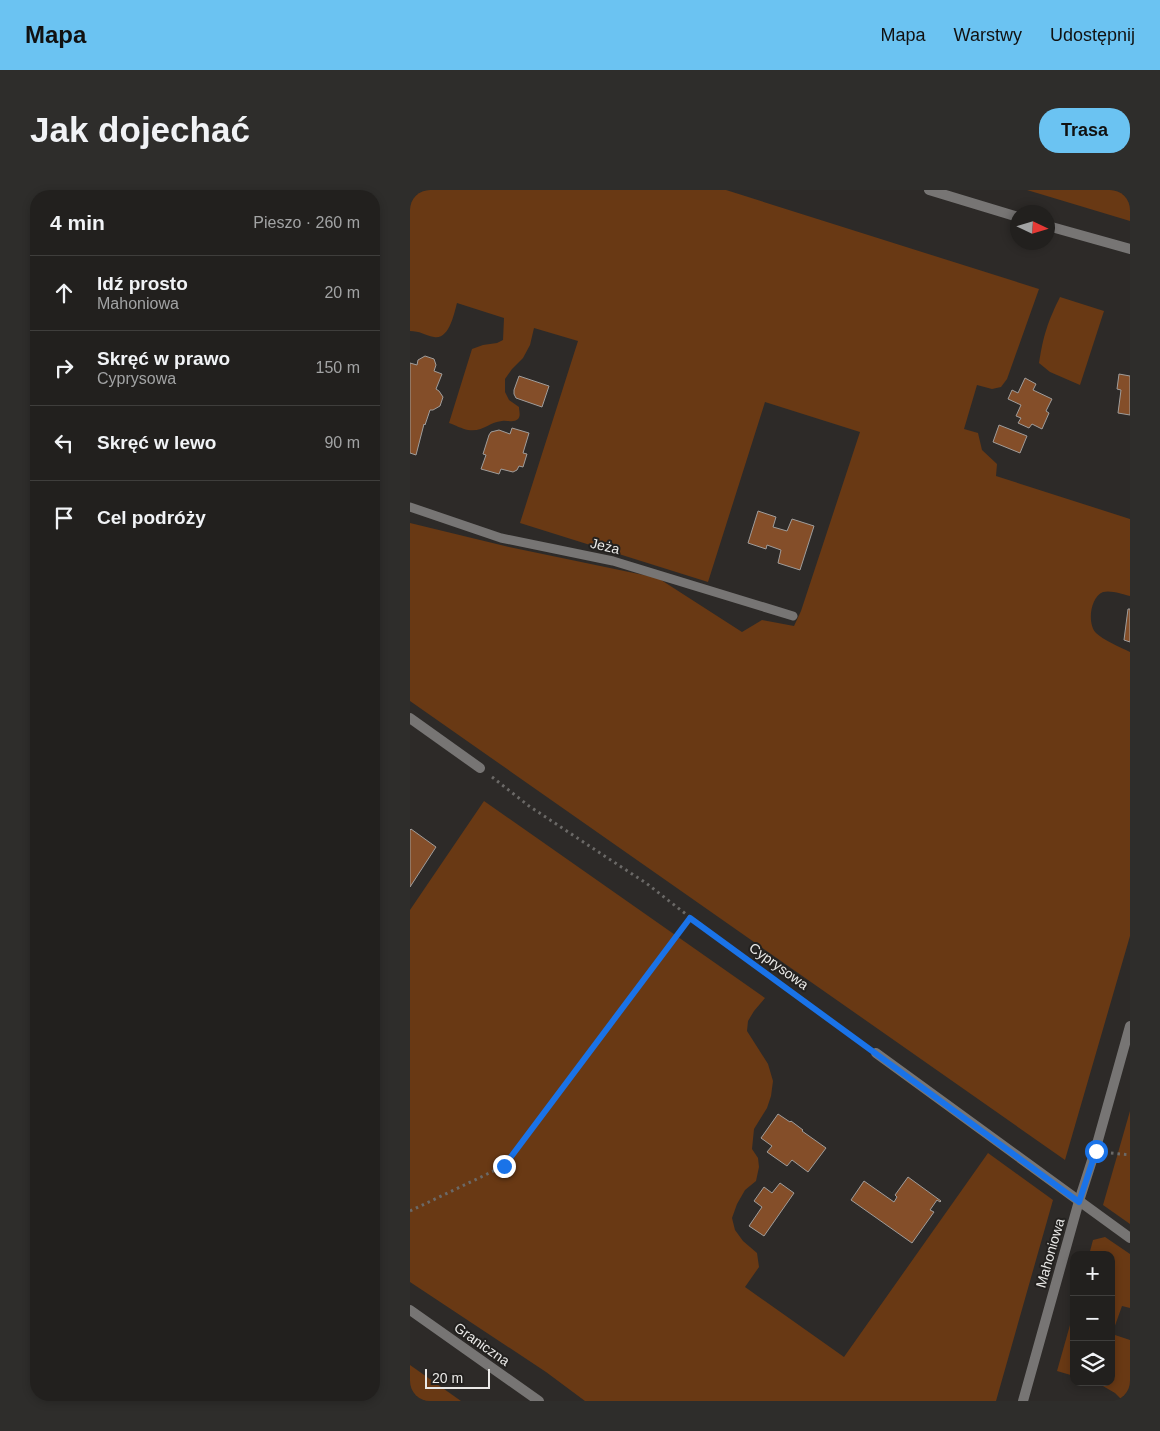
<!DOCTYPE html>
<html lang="pl">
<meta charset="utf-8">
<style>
body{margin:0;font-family:Arial,sans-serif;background:#2e2d2b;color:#f1f3f6}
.controls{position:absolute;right:15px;bottom:15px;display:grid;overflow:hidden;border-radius:10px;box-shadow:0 2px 8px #0003}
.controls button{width:45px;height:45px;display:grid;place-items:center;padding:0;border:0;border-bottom:1px solid #3f3e3c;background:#22201e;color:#f1f3f6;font:25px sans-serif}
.compass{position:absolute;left:600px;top:15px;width:45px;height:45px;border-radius:50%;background:#22201e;box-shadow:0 2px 8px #0003;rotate:94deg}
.scale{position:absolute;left:15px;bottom:12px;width:65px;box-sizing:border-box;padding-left:5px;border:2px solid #eae9e7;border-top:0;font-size:14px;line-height:18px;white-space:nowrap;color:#eae9e7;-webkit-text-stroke:4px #23211f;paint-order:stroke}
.stop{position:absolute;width:15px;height:15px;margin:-11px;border:4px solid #1a73e8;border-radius:50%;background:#fff}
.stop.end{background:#1a73e8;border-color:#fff;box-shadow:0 1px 5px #0008}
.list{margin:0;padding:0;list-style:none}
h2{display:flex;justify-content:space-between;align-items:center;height:65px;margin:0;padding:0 20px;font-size:21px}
h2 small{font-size:16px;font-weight:400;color:#a2a3a4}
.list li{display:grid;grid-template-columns:32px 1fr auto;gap:15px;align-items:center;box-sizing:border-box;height:75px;padding:0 20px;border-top:1px solid #3f3e3c}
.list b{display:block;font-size:19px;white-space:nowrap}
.list p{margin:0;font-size:16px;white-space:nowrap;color:#a2a3a4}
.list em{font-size:16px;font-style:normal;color:#a2a3a4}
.icon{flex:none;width:28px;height:28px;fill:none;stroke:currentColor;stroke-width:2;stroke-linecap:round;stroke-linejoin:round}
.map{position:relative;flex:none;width:720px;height:1211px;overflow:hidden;border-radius:20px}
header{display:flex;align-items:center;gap:30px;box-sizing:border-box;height:70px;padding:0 25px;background:#6bc3f2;color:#111}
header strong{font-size:24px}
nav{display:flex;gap:28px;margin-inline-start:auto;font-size:18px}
.intro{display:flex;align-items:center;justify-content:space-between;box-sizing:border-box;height:120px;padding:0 30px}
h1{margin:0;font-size:35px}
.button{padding:12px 22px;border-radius:20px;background:#6bc3f2;color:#111;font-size:18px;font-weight:700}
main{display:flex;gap:30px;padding:0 30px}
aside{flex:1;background:#22201e;border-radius:20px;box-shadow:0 2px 8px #0003}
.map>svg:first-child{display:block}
.green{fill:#693914}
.building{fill:#844e29;stroke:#a09d9b}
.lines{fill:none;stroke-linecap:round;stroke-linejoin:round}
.path{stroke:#6b6967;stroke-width:3;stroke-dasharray:2.5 4;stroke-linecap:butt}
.lane{stroke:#777574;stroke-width:9}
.street{stroke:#777574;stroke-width:10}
.route{stroke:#1a73e8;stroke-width:6}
.labels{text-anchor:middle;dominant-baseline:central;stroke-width:4;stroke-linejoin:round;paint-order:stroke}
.street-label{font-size:14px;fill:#eae9e7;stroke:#23211f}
</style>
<header>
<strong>Mapa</strong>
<nav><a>Mapa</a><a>Warstwy</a><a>Udostępnij</a></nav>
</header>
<div class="intro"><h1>Jak dojechać</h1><a class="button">Trasa</a></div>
<main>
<aside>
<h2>4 min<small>Pieszo · 260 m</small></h2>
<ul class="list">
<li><svg class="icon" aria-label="ahead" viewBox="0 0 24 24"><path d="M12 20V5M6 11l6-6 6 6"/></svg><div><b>Idź prosto</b><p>Mahoniowa</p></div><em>20 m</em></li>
<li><svg class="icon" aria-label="right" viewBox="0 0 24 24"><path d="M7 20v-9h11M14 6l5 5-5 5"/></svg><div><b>Skręć w prawo</b><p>Cyprysowa</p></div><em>150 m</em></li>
<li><svg class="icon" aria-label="left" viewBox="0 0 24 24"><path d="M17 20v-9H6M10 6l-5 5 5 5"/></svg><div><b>Skręć w lewo</b></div><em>90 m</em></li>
<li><svg class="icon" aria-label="arrive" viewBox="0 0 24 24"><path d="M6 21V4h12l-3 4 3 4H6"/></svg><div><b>Cel podróży</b></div></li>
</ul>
</aside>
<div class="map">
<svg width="720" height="1211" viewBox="0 0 720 1211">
<rect width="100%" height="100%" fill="#2d2a28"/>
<g class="green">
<path d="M2,0H316L629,99L597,189L591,197L582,199L567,195L554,239L568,243L572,260L587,274L586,286L720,329V406C713,404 701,400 693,402C680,407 677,434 686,443C693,450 710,457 720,462V746L655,970L0,511V333L99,357L248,388L332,442L352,430L384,436L391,421L450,242L355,212L298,392L110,333L168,151L124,138L120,155L113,168L102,179L95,189V202L99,210L109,217C109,221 111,226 108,229C104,233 97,230 92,231C79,232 74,242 58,240C52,239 45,235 39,233L62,159L73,155L87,153L93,150L94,128L47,113C44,124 39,150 24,147C14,145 10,141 0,141V5Z"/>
<polygon points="617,0 720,0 720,31"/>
<path d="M650,107L694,121L670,195L640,182L629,173C633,146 638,131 650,107Z"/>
<polygon points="74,611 355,808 344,821 338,831 337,841 358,874 363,891 361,906 357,918 344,939 342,959 348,968 349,977 346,991 335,1000 327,1014 322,1028 325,1040 333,1051 347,1063 349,1077 335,1097 434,1167 578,963 643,1010 586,1211 175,1211 136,1182 0,1092 0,720"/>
<polygon points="720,921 720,1034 693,1015"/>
<polygon points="695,1047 720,1064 720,1118 712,1116 702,1144 720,1150 720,1211 713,1211 705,1203 686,1192 701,1192 701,1065 679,1065 683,1050"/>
<polygon points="664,1121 664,1186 647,1181"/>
<polygon points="0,1175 51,1211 0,1211"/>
</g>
<g class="building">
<polygon points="15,166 24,169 26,175 24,181 32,184 26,199 29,201 33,207 30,216 23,220 20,220 15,235 14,234 6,265 0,263 0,173 7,175 8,170"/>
<polygon points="709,184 720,186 720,225 708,223 711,200 707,199"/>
<polygon points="109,186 139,196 132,217 106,208 104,204 104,200"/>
<polygon points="615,188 626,194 623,200 642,209 636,221 639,223 632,239 622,234 619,238 608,233 611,228 606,226 611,215 598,209 602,200 608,203"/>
<polygon points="589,235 617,246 610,263 583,252"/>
<polygon points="102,238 119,243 113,263 117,264 113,277 109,276 107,280 103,282 91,279 89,284 71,279 76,265 73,264 79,245 81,242 89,240 100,244"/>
<polygon points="348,321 366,327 363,337 377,341 382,329 404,336 390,380 368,373 371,360 357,355 356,359 338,353"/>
<polygon points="718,419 720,419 720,452 714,450"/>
<polygon points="1,639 26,657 0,697 0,640"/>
<polygon points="368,924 380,932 381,931 393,940 392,941 416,958 398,982 382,970 377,976 357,962 362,956 351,948"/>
<polygon points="498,987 531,1011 530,1012 527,1010 520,1020 524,1022 502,1053 441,1010 454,991 484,1012 487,1007 485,1005"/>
<polygon points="370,993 384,1003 354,1046 339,1036 352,1017 344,1011 354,997 362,1003"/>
</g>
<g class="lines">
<g class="path">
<polyline points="82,587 119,616 193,665 236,693 281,728 455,855"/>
<polyline points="701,963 720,965"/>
<polyline points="0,1021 94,976 281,728"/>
</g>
<polyline class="lane" points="0,317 91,348 203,371 383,426"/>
<g class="street">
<polyline points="519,0 608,27"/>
<polyline points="638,36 720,59"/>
<polyline points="0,528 70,578"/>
<polyline points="466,863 720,1048"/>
<polyline points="0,1120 129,1211"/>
<polyline points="613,1211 669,1011 685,961 720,836"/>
</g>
</g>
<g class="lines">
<polyline class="route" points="94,976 280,728 669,1012 686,961"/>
</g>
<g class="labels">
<g class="street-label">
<text transform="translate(195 356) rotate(13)">Jeża</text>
<text transform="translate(369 776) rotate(36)">Cyprysowa</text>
<text transform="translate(640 1063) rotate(-74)">Mahoniowa</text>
<text transform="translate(72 1154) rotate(35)">Graniczna</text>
</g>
</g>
</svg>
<div class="controls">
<button>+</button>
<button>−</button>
<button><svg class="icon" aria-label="layers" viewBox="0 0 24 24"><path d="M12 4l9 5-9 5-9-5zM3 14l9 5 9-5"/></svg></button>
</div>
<svg class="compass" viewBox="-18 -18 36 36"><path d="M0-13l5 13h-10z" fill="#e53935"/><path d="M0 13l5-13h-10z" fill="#a2a3a4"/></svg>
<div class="scale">20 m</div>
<div class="stop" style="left:686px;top:961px"></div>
<div class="stop end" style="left:94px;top:976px"></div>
</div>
</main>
